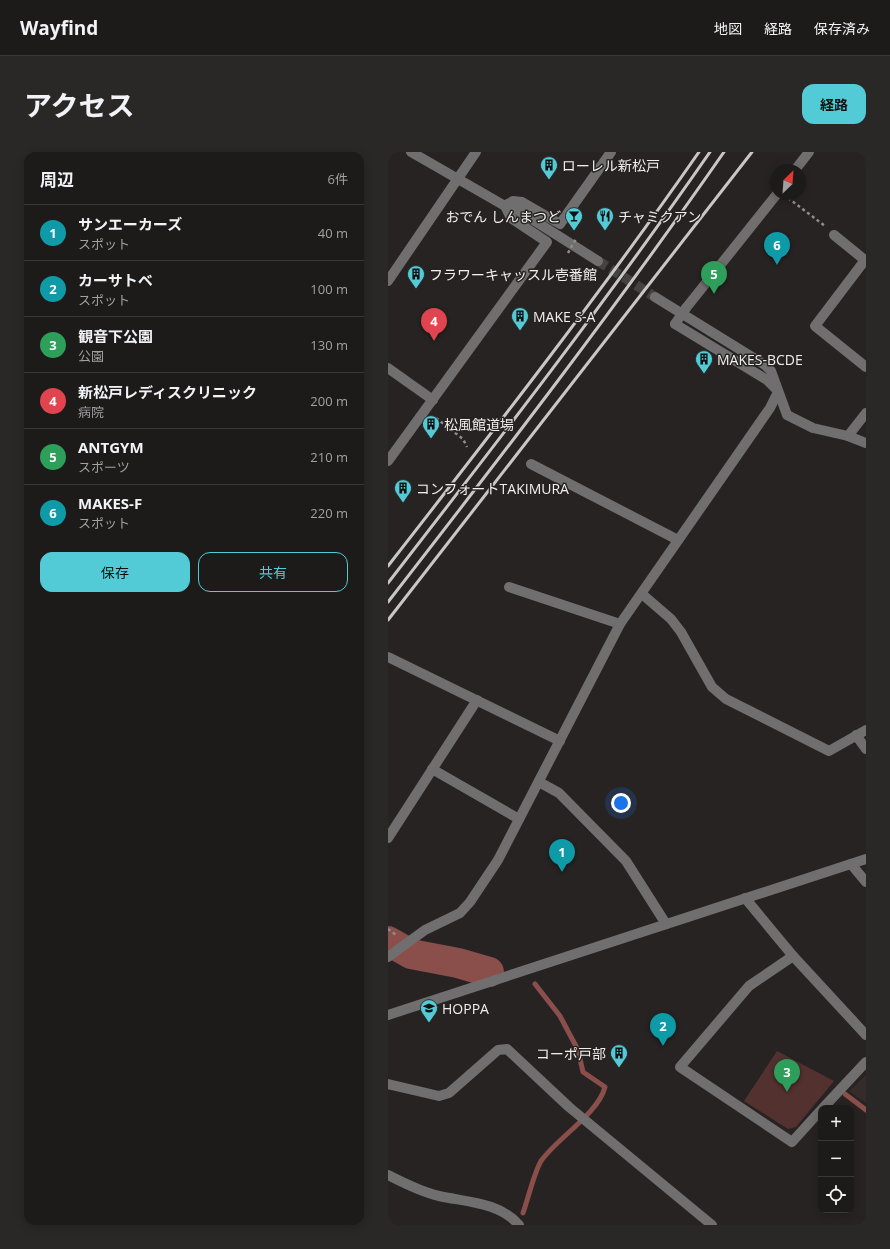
<!DOCTYPE html>
<html lang="ja">
<meta charset="utf-8">
<style>
body{margin:0;font-family:"Open Sans","Noto Sans JP",sans-serif;background:#2a2727;color:#f1f3f6}
.controls{position:absolute;right:12px;bottom:12px;display:grid;overflow:hidden;border-radius:8px;box-shadow:0 2px 10px #0003}
.controls button{width:36px;height:36px;display:grid;place-items:center;padding:0;border:0;border-bottom:1px solid #3b3839;background:#1d1a1a;color:#f1f3f6;font:20px sans-serif}
.compass{position:absolute;left:382px;top:12px;width:36px;height:36px;border-radius:50%;background:#1d1a1a;box-shadow:0 2px 10px #0003;rotate:25deg}
.you{position:absolute;left:233px;top:651px;width:14px;height:14px;margin:-10px;border:3px solid #fff;border-radius:50%;background:#1a73e8;box-shadow:0 0 0 6px #1a73e833}
.badge{display:grid;place-items:center;width:26px;height:26px;border-radius:50%;background:#52cbd7;color:#fff;font-size:13px;font-weight:700}
.pin{position:absolute;translate:-50% -33px;filter:drop-shadow(0 1px 2px #0008)}
.pin::after{content:'';position:absolute;top:21px;width:14px;height:12px;background:inherit;clip-path:polygon(0 0,100% 0,50% 100%)}
.list{margin:0;padding:0;list-style:none}
h2{display:flex;justify-content:space-between;align-items:center;height:52px;margin:0;padding:0 16px;font-size:17px}
h2 small{font-size:13px;font-weight:400;color:#a0a1a2}
.list li{display:grid;grid-template-columns:26px 1fr auto;gap:12px;align-items:center;box-sizing:border-box;height:56px;padding:0 16px;border-top:1px solid #3b3839}
.list b{display:block;font-size:15px;white-space:nowrap}
.list p{margin:0;font-size:13px;white-space:nowrap;color:#a0a1a2}
.list em{font-size:13px;font-style:normal;color:#a0a1a2}
.actions{display:flex;gap:8px;padding:12px 16px}
.actions a{flex:1;padding:9px 0;border:1px solid #52cbd7;border-radius:12px;text-align:center;font-size:14px;color:#52cbd7}
.actions .main{background:#52cbd7;color:#111}
.icon{flex:none;width:22px;height:22px;fill:none;stroke:currentColor;stroke-width:2;stroke-linecap:round;stroke-linejoin:round}
.map{position:relative;flex:none;width:478px;height:1073px;overflow:hidden;border-radius:12px}
header{display:flex;align-items:center;gap:24px;box-sizing:border-box;height:56px;padding:0 20px;background:#1d1a1a;border-bottom:1px solid #3b3839}
header strong{font-size:19px}
nav{display:flex;gap:22px;margin-inline-start:auto;font-size:14px}
.intro{display:flex;align-items:center;justify-content:space-between;box-sizing:border-box;height:96px;padding:0 24px}
h1{margin:0;font-size:28px}
.button{padding:10px 18px;border-radius:12px;background:#52cbd7;color:#111;font-size:14px;font-weight:700}
main{display:flex;gap:24px;padding:0 24px}
aside{flex:1;background:#1d1a1a;border-radius:12px;box-shadow:0 2px 10px #0003}
.map>svg:first-child{display:block}
.built{fill:#352b2a}
.green{fill:#53312f}
.lines{fill:none;stroke-linecap:round;stroke-linejoin:round}
.stream{stroke:#8a4e4b;stroke-width:5}
.river{stroke:#8a4e4b;stroke-width:30}
.minor-tunnel{stroke:#454241;stroke-width:10;stroke-dasharray:10 5;stroke-linecap:butt}
.path{stroke:#8f8c8b;stroke-width:2.5;stroke-dasharray:3 3;stroke-linecap:butt}
.minor{stroke:#706e6e;stroke-width:10}
.rail{stroke:#c9c7c6;stroke-width:3}
.path-bridge{stroke:#8f8c8b;stroke-width:2.5;stroke-dasharray:3 3;stroke-linecap:butt}
.minor-bridge{stroke:#706e6e;stroke-width:10}
.labels{text-anchor:middle;dominant-baseline:central;stroke-width:3;stroke-linejoin:round;paint-order:stroke}
.poi-label{font-size:14px;fill:#f1efee;stroke:#272323;text-anchor:start}
</style>
<header>
<strong>Wayfind</strong>
<nav><a>地図</a><a>経路</a><a>保存済み</a></nav>
</header>
<div class="intro"><h1>アクセス</h1><a class="button">経路</a></div>
<main>
<aside>
<h2>周辺<small>6件</small></h2>
<ul class="list">
<li><span class="badge" style="background:#0f9aa8">1</span><div><b>サンエーカーズ</b><p>スポット</p></div><em>40 m</em></li>
<li><span class="badge" style="background:#0f9aa8">2</span><div><b>カーサトベ</b><p>スポット</p></div><em>100 m</em></li>
<li><span class="badge" style="background:#2e9e5b">3</span><div><b>観音下公園</b><p>公園</p></div><em>130 m</em></li>
<li><span class="badge" style="background:#e0444e">4</span><div><b>新松戸レディスクリニック</b><p>病院</p></div><em>200 m</em></li>
<li><span class="badge" style="background:#2e9e5b">5</span><div><b>ANTGYM</b><p>スポーツ</p></div><em>210 m</em></li>
<li><span class="badge" style="background:#0f9aa8">6</span><div><b>MAKES-F</b><p>スポット</p></div><em>220 m</em></li>
</ul>
<div class="actions"><a class="main">保存</a><a>共有</a></div>
</aside>
<div class="map">
<svg width="478" height="1073" viewBox="0 0 478 1073">
<rect width="100%" height="100%" fill="#272323"/>
<polygon class="built" points="478,923 478,951 461,939"/>
<polygon class="green" points="389,899 446,929 408,975 400,977 356,949"/>
<g class="lines">
<g class="stream">
<polyline points="457,942 478,958"/>
<path d="M135,1061C140,1047 146,1021 153,1009C169,986 210,962 217,935L195,920L190,898L172,864L147,832"/>
</g>
<polyline class="river" points="0,789 23,802 70,811 101,820"/>
<polyline class="minor-tunnel" points="210,109 267,145"/>
<g class="path">
<polyline points="400,46 437,74"/>
<polyline points="48,266 75,287 79,295"/>
<polyline points="0,777 8,783"/>
</g>
<g class="minor">
<polyline points="407,18 421,0"/>
<polyline points="120,52 210,109"/>
<polyline points="117,54 125,49 134,50 172,72 223,0"/>
<polyline points="446,83 478,109"/>
<polyline points="477,108 427,174 478,215"/>
<polyline points="0,129 88,0"/>
<polyline points="267,145 377,213 383,219 399,263 425,276 460,284 478,291"/>
<polyline points="298,156 389,42"/>
<polyline points="287,172 379,228 388,237"/>
<polyline points="0,216 45,248"/>
<polyline points="460,284 478,261"/>
<polyline points="0,309 159,90 123,66 117,54 23,0"/>
<polyline points="143,312 290,388"/>
<polyline points="121,435 232,472"/>
<polyline points="254,442 283,467 293,480 324,535 338,547 441,599 478,578"/>
<polyline points="0,505 172,589"/>
<polyline points="468,583 478,597"/>
<polyline points="44,617 131,667"/>
<polyline points="151,630 171,641 238,709 278,772"/>
<polyline points="0,686 89,548"/>
<polyline points="463,712 478,730"/>
<polyline points="357,746 405,804 478,883"/>
<polyline points="405,804 361,834 292,915 404,990 433,958"/>
<polyline points="0,805 37,778 72,761 82,750 110,708 232,472 382,256 390,240"/>
<polyline points="0,863 478,707"/>
<polyline points="0,932 51,944 61,941 110,898 119,897 181,955 324,1073"/>
<polyline points="435,956 478,910"/>
<path d="M0,1023C16,1031 33,1040 51,1044C78,1050 111,1050 131,1073"/>
</g>
<g class="rail">
<path d="M0,414C106,278 212,142 311,0"/>
<path d="M0,431C110,289 220,147 322,0"/>
<path d="M0,450C115,302 229,154 336,0"/>
<polyline points="0,468 364,0"/>
</g>
<polyline class="path-bridge" points="180,101 188,87"/>
<polyline class="minor-bridge" points="287,172 298,156"/>
</g>
<defs>
<g id="building-pin" transform="scale(0.9)"><path d="M0 17L-7.5 6A9.5 9.5 0 1 1 7.5 6Z" fill="#52cbd7" stroke="#272323"/><path d="M-4-6H4V6H1V3H-1V6H-4ZM-2.5-4.3h1.7v1.8h-1.7ZM.8-4.3h1.7v1.8H.8ZM-2.5-1h1.7V.8h-1.7ZM.8-1h1.7V.8H.8Z" fill="#111"/></g>
<g id="bar-pin" transform="scale(0.9)"><path d="M0 17L-7.5 6A9.5 9.5 0 1 1 7.5 6Z" fill="#52cbd7" stroke="#272323"/><path d="M-6-5H6L.8 .8V4.5H3.5V6h-7V4.5H-.8V.8Z" fill="#111"/></g>
<g id="restaurant-pin" transform="scale(0.9)"><path d="M0 17L-7.5 6A9.5 9.5 0 1 1 7.5 6Z" fill="#52cbd7" stroke="#272323"/><path d="M-5-6h1v4h1v-4h1v4h1v-4h1v5L-1.5 .5V6h-2V.5L-5-1ZM5-6V6H3V1.5H1.5Q1.5-4 5-6Z" fill="#111"/></g>
<g id="school-pin" transform="scale(0.9)"><path d="M0 17L-7.5 6A9.5 9.5 0 1 1 7.5 6Z" fill="#52cbd7" stroke="#272323"/><path d="M0-5L7-2L0 1L-7-2ZM-4 1L0 2.5L4 1V4Q0 6-4 4Z" fill="#111"/></g>
</defs>
<g fill-rule="evenodd">
<use href="#building-pin" x="161" y="13"/>
<use href="#bar-pin" x="186" y="64"/>
<use href="#restaurant-pin" x="217" y="64"/>
<use href="#building-pin" x="28" y="122"/>
<use href="#building-pin" x="132" y="164"/>
<use href="#building-pin" x="316" y="207"/>
<use href="#building-pin" x="43" y="272"/>
<use href="#building-pin" x="15" y="336"/>
<use href="#school-pin" x="41" y="856"/>
<use href="#building-pin" x="231" y="901"/>
</g>
<g class="labels">
<g class="poi-label">
<text x="174" y="13">ローレル新松戸</text>
<text x="173" y="64" text-anchor="end">おでん しんまつど</text>
<text x="230" y="64">チャミクアン</text>
<text x="41" y="122">フラワーキャッスル壱番館</text>
<text x="145" y="164">MAKE S-A</text>
<text x="329" y="207">MAKES-BCDE</text>
<text x="56" y="272">松風館道場</text>
<text x="28" y="336">コンフォートTAKIMURA</text>
<text x="54" y="856">HOPPA</text>
<text x="218" y="901" text-anchor="end">コーポ戸部</text>
</g>
</g>
</svg>
<div class="controls">
<button>+</button>
<button>−</button>
<button><svg class="icon" aria-label="locate" viewBox="0 0 24 24"><circle cx="12" cy="12" r="6"/><path d="M12 2v4M12 18v4M2 12h4M18 12h4"/></svg></button>
</div>
<svg class="compass" viewBox="-18 -18 36 36"><path d="M0-13l5 13h-10z" fill="#e53935"/><path d="M0 13l5-13h-10z" fill="#a0a1a2"/></svg>
<div class="you"></div>
<div class="pin badge" style="left:174px;top:720px;background:#0f9aa8">1</div>
<div class="pin badge" style="left:275px;top:894px;background:#0f9aa8">2</div>
<div class="pin badge" style="left:399px;top:940px;background:#2e9e5b">3</div>
<div class="pin badge" style="left:46px;top:189px;background:#e0444e">4</div>
<div class="pin badge" style="left:326px;top:142px;background:#2e9e5b">5</div>
<div class="pin badge" style="left:389px;top:113px;background:#0f9aa8">6</div>
</div>
</main>
